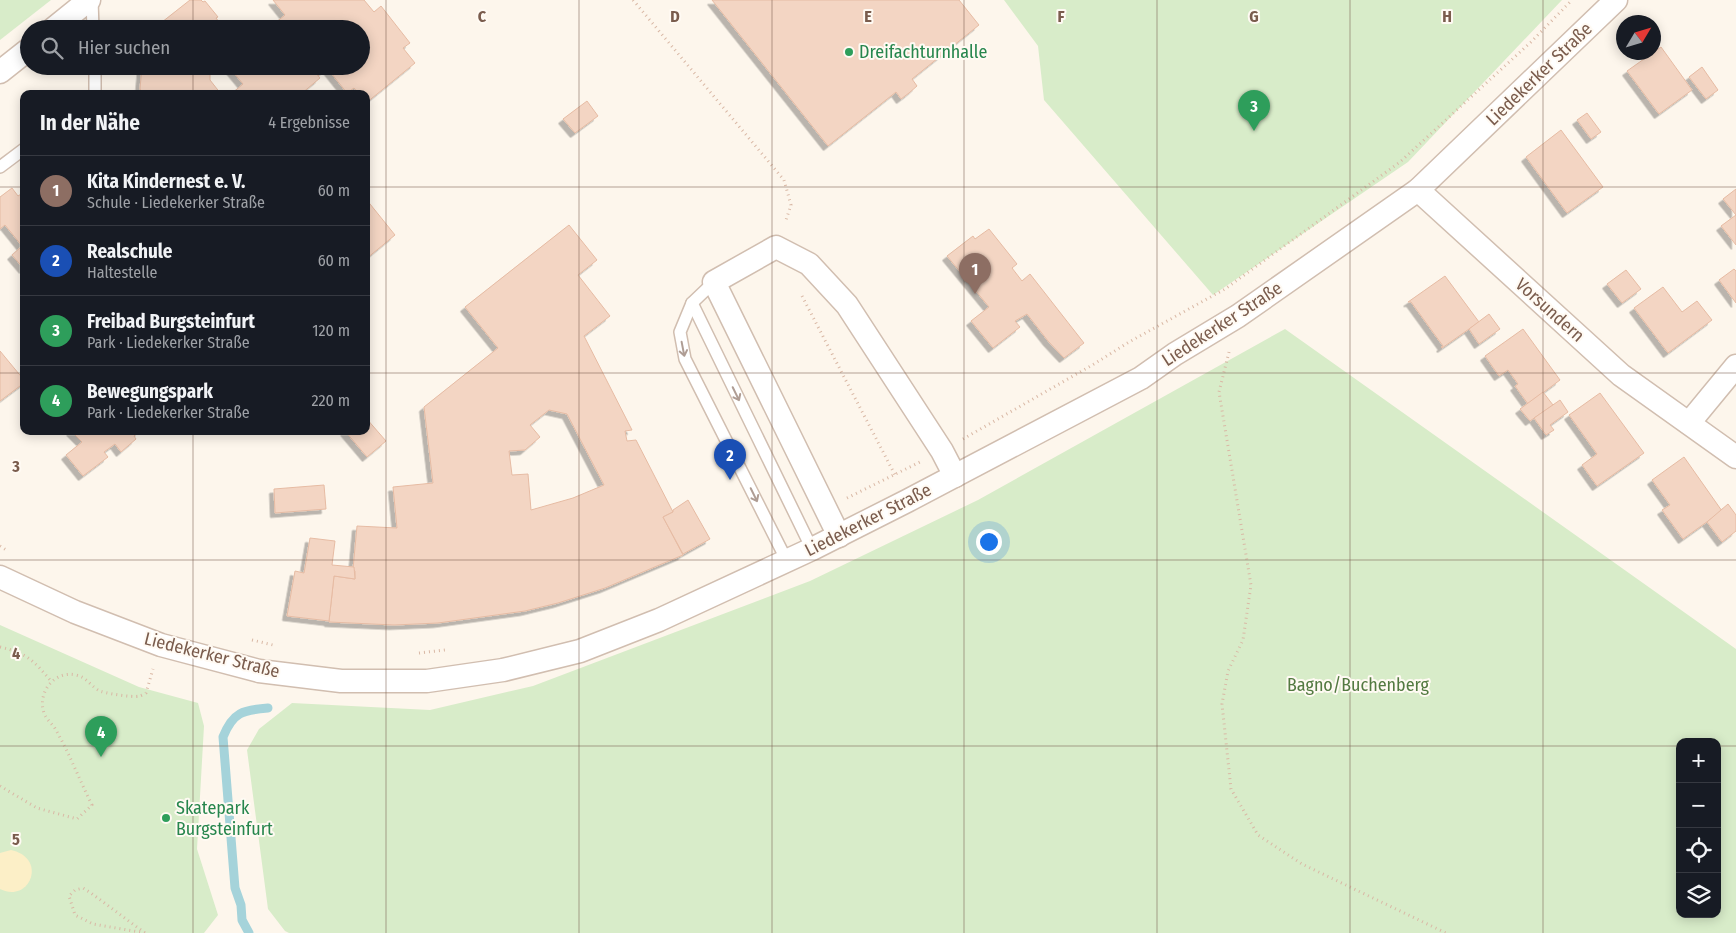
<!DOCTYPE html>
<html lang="de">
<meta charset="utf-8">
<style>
body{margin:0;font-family:"Fira Sans Condensed",sans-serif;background:#242831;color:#f1f3f6}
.controls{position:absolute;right:15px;bottom:15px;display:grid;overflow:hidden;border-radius:10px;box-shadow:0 2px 12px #0003}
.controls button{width:45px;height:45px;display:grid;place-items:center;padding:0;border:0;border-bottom:1px solid #363941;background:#171b24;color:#f1f3f6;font:25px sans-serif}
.compass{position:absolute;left:1616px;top:15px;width:45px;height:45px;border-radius:50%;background:#171b24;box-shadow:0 2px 12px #0003;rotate:52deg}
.you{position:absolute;left:988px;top:541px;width:18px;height:18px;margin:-12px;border:4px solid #fff;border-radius:50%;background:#1a73e8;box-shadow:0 0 0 8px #1a73e833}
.badge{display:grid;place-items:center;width:32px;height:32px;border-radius:50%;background:#0f766e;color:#fff;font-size:16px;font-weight:700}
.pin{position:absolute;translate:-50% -41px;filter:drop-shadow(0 1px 2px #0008)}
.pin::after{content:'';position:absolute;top:26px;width:18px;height:15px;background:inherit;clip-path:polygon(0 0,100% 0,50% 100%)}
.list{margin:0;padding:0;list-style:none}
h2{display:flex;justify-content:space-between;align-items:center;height:65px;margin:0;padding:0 20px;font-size:21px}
h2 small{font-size:16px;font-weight:400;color:#9ea1a6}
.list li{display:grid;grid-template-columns:32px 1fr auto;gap:15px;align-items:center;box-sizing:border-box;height:70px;padding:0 20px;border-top:1px solid #363941}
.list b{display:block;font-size:19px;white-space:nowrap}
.list p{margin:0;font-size:16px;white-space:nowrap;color:#9ea1a6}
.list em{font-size:16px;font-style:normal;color:#9ea1a6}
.icon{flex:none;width:28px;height:28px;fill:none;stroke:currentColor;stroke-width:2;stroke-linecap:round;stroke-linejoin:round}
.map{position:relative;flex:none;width:1736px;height:933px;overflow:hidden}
.search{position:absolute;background:#171b24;box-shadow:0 2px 12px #0003;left:20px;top:20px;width:350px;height:55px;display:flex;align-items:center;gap:12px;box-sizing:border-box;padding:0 18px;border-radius:28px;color:#9ea1a6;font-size:19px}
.panel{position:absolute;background:#171b24;box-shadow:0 2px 12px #0003;left:20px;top:90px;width:350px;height:345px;border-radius:10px}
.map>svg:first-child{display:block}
.green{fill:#d8ecc9;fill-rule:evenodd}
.sand{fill:#fcefc7}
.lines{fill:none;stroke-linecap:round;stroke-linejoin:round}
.stream{stroke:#a5d3da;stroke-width:9}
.building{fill:#f3d5c3;stroke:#e6bba3;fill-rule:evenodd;filter:url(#shadow)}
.lane-casing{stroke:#d1beb0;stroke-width:14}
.street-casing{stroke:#d1beb0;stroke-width:25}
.path{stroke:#d9b8a5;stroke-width:3;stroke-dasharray:1 4;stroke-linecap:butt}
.lane{stroke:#fff;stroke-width:11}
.street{stroke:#fff;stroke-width:22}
.oneway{stroke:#af9d94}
.grid{fill:none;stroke:#7a5c4d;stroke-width:1;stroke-opacity:0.55}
.leisure-dot{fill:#2e9e5b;stroke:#fffaf3;stroke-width:2}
.labels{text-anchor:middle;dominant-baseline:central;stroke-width:4;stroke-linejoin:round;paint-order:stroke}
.leisure-label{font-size:18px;fill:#27864d;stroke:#fffaf3;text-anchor:start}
.street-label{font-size:18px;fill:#7a5c4d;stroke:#fffaf3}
.park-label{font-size:18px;fill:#537a41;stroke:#fffaf3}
.grid-label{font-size:16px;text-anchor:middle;font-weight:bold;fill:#7a5c4d;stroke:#fffaf3;stroke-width:4;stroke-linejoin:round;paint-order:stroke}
</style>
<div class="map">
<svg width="1736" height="933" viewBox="0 0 1736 933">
<defs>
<filter id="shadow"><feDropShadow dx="-4.5" dy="4.5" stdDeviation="0" flood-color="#0004"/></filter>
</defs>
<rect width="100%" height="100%" fill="#fdf6ec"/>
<g class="green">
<polygon points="0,0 51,0 0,40"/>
<polygon points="1004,0 1562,0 1408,162 1213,295 1044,100 1038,46"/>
<path d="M1285,329L1736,649V933H289L285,931L268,909L247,750L259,729L292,703L430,710L533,686L810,581L978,500ZM1680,742H1717V914H1680Z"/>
<polygon points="0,625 139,687 198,703 204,726 197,849 218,915 204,933 0,933"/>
</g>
<path class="sand" d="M11,850C48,858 30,904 0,889V853Z"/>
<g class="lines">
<path class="stream" d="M249,933L242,920L241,905L235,888L223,737C233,712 243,710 268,708"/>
</g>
<g class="building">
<polygon points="190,0 201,0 203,2 205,1 218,17 216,18 222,26 218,29 159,29 157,26"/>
<polygon points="273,0 364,0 374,12 381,6 410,43 403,48 415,63 366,103 366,94 359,94 354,88 347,93 327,68 318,76 310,66 361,66 361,29 280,29 275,23 285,15"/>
<polygon points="712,0 959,0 979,25 912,79 917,86 909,93 901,99 896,92 828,146"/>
<polygon points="261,20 265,25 258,29 255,26"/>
<polygon points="274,21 280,29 263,29"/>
<polygon points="1661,47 1692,90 1659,114 1627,71"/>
<polygon points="142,66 210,66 210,80 221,94 143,94 140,89"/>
<polygon points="228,66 310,66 320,78 301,94 231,94 243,84"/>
<polygon points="1702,67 1718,90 1706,99 1689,77"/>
<polygon points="587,101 598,116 575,133 563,119"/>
<polygon points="1587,113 1601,132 1591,139 1577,120"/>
<polygon points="1561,130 1603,187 1567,213 1526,157"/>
<polygon points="12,188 18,196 24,192 24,269 12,255 22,246 5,225 0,229 0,197"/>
<polygon points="1736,189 1736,245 1721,226 1736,215 1723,199"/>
<polygon points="366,199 395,235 366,259"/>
<path d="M569,225L597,260L578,275L610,316L584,336L632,430L625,431L627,441L636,440L673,512L663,517L683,555L605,588L558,603L525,611L438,623L394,625L329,622L334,576L355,579V571L353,569L357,526L397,528L393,487L433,483L424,407L498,348L465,307ZM549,410L567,414L604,485L573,498L531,510L528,474L512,475L509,451L525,450L540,437L530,425Z"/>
<polygon points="989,229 1017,264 1012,268 1022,281 1030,274 1084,343 1064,358 1048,341 1027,314 1015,321 1020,327 993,348 971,321 989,307 947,256 973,236 975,239"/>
<polygon points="1734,269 1736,271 1736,303 1719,280"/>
<polygon points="1626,270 1641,289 1622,303 1607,284"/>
<polygon points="1445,276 1479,322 1442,348 1441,347 1443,346 1411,302 1408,302"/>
<polygon points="1663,287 1682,312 1697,301 1712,320 1668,353 1634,308"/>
<polygon points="1489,314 1500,329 1479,344 1469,329"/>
<polygon points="1523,329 1560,380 1528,404 1515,386 1518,384 1508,370 1499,376 1485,356"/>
<polygon points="0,351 24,380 24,383 0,401"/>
<polygon points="1543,392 1553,405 1530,421 1520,409"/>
<polygon points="1600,393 1644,453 1597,486 1582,465 1597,454 1569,415"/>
<polygon points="1560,400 1568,412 1550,425 1554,430 1546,435 1534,418"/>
<polygon points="366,418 386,441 367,457 345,431 366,431"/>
<polygon points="71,431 140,431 134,436 136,439 121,452 115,444 104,452 108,457 83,476 66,455 82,442"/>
<polygon points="1684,457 1722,511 1683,539 1662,510 1670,505 1652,480"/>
<polygon points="324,485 326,509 275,513 274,489"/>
<polygon points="688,500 710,539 683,554 663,517 673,512 673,510"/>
<polygon points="1728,504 1736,515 1736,531 1722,542 1707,522"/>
<polygon points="310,538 335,541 332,565 354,567 355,579 334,576 329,621 287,616 295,571 304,573"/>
</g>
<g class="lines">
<g class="lane-casing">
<g id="lane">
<polyline points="92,0 93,29"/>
<polyline points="95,66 95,94"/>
<polyline points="0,167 24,149"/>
<polyline points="714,282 692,303 680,332 685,359 787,561"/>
<polyline points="692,303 812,549"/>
</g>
</g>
<g class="street-casing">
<g id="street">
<polyline points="53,29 89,0"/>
<polyline points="0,72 29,49"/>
<polyline points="1418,190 1621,375 1736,457"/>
<polyline points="1689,423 1736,366"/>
<polyline points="839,536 714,282 776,247 809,264 847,305 942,451 955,476"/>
<polyline points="0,577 75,612 161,645 259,671 341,681 427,681 503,670 580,651 659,620 812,549 907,501 1141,378 1175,354 1238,316 1418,190 1616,0"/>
</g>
</g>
<g class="path">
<polyline points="633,0 784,180 791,205 785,223"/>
<polyline points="802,296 895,475"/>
<polyline points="1229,352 1219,392 1251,585 1243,640 1228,671 1222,704 1231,789 1258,835 1302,864 1446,933"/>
<polyline points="963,439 1094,364 1129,342 1225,289 1400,162 1531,42 1572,0"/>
<polyline points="847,498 920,462"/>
<polyline points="0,546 8,551"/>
<polyline points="252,640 273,645"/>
<path d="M0,647C27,653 34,661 51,681"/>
<polyline points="419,653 445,650"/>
<path d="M0,786L37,808L77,819L92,805C80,781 70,755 57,732C54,725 47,721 44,713C37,693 54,670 76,675C86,677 90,685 98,690C102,693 134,698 139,696C141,696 144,694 146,693L153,669"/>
<polyline points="145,933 93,924 75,915 69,896 75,890 83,888 91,893 145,933"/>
</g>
<use href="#lane" class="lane"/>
<use href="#street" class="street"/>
</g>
<defs><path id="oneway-shaft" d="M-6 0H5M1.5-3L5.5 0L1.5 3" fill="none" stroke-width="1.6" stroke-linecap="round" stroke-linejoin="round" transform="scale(1.25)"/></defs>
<g class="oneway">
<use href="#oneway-shaft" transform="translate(683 349) rotate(79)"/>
<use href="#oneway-shaft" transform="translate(736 394) rotate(64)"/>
<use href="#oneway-shaft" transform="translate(754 495) rotate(64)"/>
</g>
<path class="grid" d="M193,0V29M386,0V933M579,0V933M772,0V933M964,0V933M1157,0V933M1350,0V933M1543,0V933M193,66V94M0,187H24M366,187H1736M0,373H24M366,373H1736M193,431V933M0,560H1736M0,746H1680M1717,746H1736"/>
<g class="leisure-dot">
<circle cx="849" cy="52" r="5"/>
<circle cx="166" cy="818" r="5"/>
</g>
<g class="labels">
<g class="leisure-label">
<text x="859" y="52">Dreifachturnhalle</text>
<text x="176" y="808">Skatepark<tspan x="176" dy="21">Burgsteinfurt</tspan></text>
</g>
<g class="street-label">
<text transform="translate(1539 74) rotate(-44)">Liedekerker Straße</text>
<text transform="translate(1550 310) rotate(42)">Vorsundern</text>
<text transform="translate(1222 324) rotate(-33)">Liedekerker Straße</text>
<text transform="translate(868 520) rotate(-27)">Liedekerker Straße</text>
<text transform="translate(212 655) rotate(14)">Liedekerker Straße</text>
</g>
<g class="park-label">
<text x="1358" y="685">Bagno/Buchenberg</text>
</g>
</g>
<g class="grid-label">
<text x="482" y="22">C</text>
<text x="675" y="22">D</text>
<text x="868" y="22">E</text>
<text x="1061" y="22">F</text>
<text x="1254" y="22">G</text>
<text x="1447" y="22">H</text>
<text x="16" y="472">3</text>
<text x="16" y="659">4</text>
<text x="16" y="845">5</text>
</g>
</svg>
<div class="controls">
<button>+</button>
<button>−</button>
<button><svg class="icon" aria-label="locate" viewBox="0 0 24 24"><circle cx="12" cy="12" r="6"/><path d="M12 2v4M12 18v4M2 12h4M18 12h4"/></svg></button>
<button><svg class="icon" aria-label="layers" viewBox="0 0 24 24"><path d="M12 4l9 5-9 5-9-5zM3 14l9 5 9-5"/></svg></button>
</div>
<svg class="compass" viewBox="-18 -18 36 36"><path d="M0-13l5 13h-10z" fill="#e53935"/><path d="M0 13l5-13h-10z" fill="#9ea1a6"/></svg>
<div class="you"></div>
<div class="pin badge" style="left:975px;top:294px;background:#8d6e63">1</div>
<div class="pin badge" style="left:730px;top:480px;background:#1a4fb4">2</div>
<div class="pin badge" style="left:1254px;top:131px;background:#2e9e5b">3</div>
<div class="pin badge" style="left:101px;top:757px;background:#2e9e5b">4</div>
<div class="search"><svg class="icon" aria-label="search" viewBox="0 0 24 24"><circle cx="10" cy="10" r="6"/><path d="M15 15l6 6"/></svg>Hier suchen</div>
<section class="panel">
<h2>In der Nähe<small>4 Ergebnisse</small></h2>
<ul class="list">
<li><span class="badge" style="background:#8d6e63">1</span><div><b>Kita Kindernest e. V.</b><p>Schule · Liedekerker Straße</p></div><em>60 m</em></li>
<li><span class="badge" style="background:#1a4fb4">2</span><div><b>Realschule</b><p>Haltestelle</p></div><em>60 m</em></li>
<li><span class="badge" style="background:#2e9e5b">3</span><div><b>Freibad Burgsteinfurt</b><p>Park · Liedekerker Straße</p></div><em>120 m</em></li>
<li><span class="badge" style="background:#2e9e5b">4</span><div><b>Bewegungspark</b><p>Park · Liedekerker Straße</p></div><em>220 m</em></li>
</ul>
</section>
</div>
